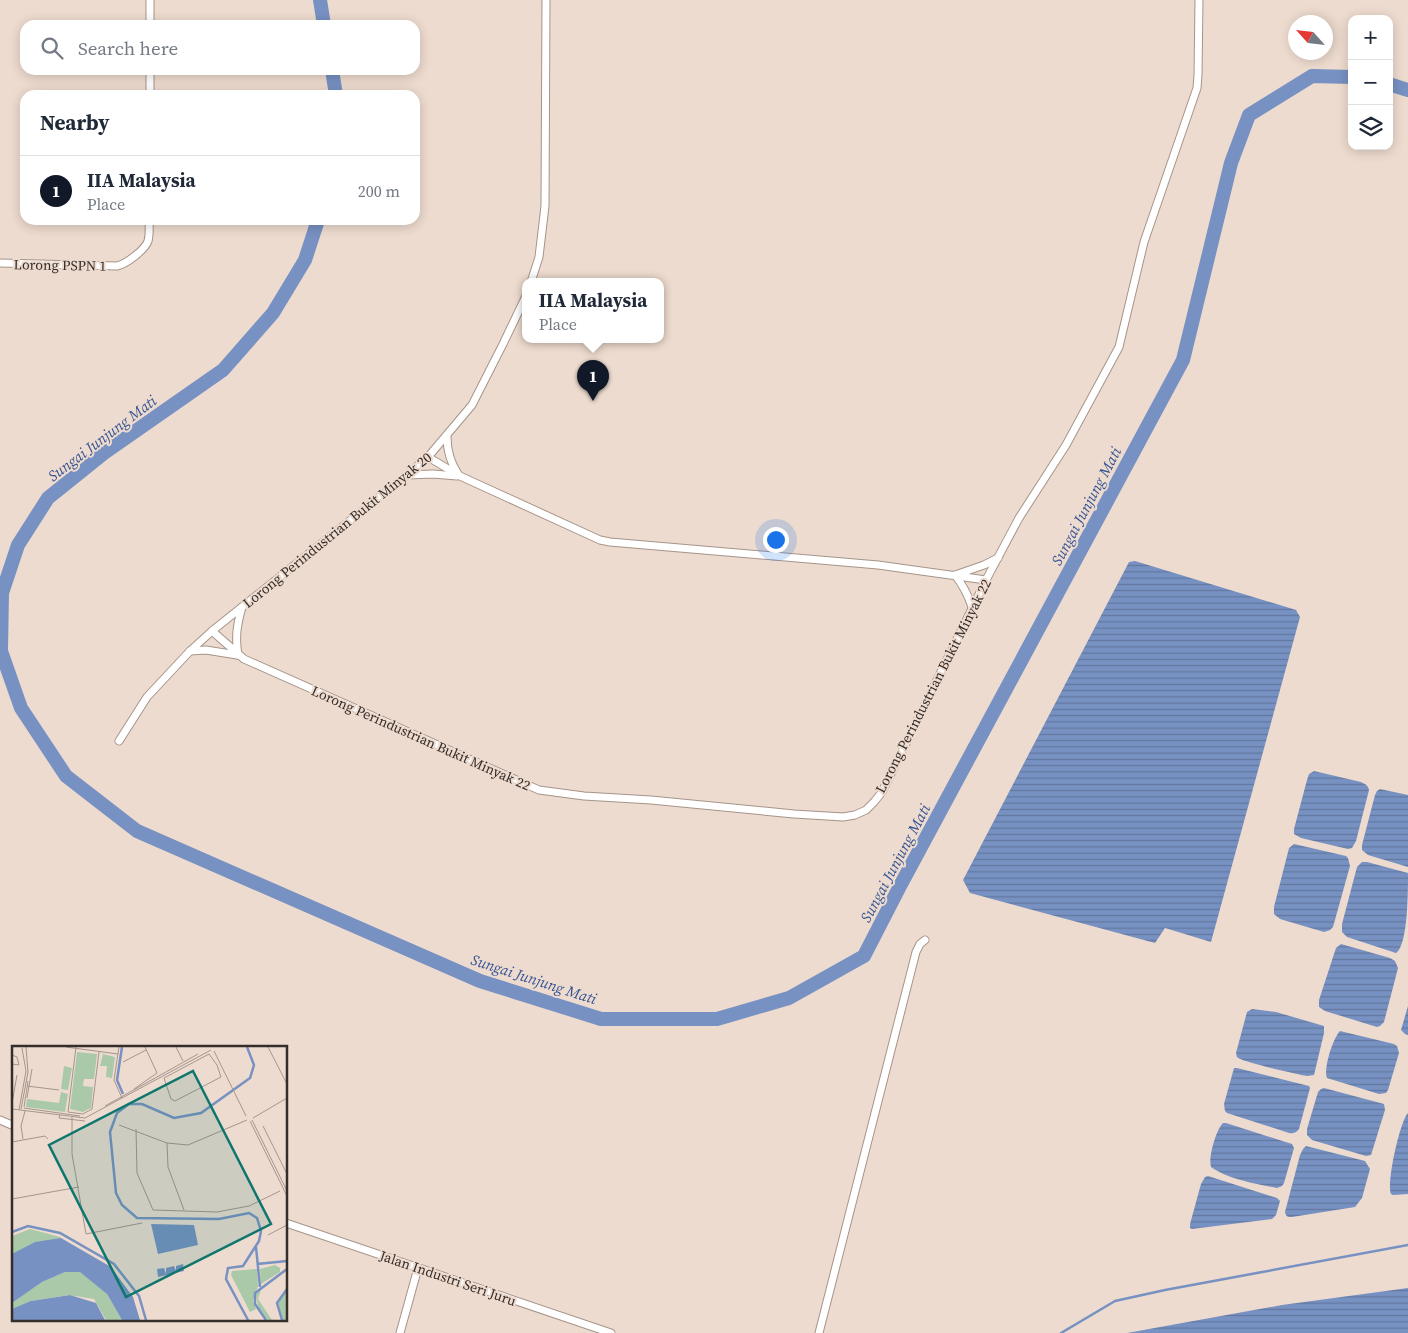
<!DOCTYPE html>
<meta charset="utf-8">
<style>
body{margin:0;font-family:"Source Serif 4",serif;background:#f6f6f7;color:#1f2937}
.controls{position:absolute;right:15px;top:15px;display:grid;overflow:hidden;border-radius:10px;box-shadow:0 2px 12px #0003}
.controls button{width:45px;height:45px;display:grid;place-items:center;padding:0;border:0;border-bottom:1px solid #e0e1e3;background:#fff;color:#1f2937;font:25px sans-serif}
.compass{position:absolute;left:1288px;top:15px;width:45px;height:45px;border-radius:50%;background:#fff;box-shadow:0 2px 12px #0003;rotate:297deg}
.you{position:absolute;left:775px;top:539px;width:18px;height:18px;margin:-12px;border:4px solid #fff;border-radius:50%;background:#1a73e8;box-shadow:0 0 0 8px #1a73e833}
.badge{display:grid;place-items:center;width:32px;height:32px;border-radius:50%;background:#111827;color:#fff;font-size:16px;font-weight:700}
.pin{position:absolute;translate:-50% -41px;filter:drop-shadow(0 1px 2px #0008)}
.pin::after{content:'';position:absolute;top:26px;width:18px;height:15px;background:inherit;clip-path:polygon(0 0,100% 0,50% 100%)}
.popup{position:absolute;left:522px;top:278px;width:142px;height:65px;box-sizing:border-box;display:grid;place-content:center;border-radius:10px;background:#fff;filter:drop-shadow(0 1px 4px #0005);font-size:16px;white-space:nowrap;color:#747a83}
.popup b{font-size:19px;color:#1f2937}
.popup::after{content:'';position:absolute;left:50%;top:100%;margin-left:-10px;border:10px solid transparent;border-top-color:#fff}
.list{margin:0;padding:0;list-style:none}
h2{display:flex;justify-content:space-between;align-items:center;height:65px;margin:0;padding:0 20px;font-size:21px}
h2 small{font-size:16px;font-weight:400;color:#747a83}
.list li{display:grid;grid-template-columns:32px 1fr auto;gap:15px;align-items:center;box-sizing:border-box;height:70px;padding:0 20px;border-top:1px solid #e0e1e3}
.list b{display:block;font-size:19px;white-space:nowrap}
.list p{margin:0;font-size:16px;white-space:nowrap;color:#747a83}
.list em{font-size:16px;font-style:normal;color:#747a83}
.icon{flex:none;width:28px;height:28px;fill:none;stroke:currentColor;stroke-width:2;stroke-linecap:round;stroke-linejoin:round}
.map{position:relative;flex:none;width:1408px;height:1333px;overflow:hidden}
.search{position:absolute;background:#fff;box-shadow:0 2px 12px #0003;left:20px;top:20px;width:400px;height:55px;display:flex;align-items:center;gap:12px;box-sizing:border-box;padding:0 18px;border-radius:15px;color:#747a83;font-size:19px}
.panel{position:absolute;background:#fff;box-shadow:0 2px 12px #0003;left:20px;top:90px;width:400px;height:135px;border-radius:15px}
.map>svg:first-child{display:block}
.water{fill:url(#water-rules)}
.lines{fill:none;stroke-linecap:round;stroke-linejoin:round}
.stream{stroke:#7791c2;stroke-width:2.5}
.river{stroke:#7791c2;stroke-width:14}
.minor-casing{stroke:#a69489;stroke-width:9}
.minor{stroke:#fff;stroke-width:7}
.labels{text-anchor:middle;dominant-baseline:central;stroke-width:4;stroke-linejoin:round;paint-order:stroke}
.street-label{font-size:14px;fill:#352d29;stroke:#eedbcf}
.water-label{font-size:15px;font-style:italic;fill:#345493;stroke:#eedbcf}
.inset-river{fill:none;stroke:#7791c2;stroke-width:2.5}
.inset-road{fill:none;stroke:#a4958d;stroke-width:1}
.view{fill:#0f766e;fill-opacity:0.15;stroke:#0f766e;stroke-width:2.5}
.inset-edge{fill:none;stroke:#352d29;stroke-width:2.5}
</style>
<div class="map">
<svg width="1408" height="1333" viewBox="0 0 1408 1333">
<defs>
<pattern id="water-rules" width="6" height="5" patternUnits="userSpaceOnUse" patternTransform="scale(1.25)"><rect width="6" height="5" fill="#7791c2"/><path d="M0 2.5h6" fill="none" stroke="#62779e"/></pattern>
</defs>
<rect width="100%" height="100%" fill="#eedbcf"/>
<g class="water">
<polygon points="1135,561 1296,610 1300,617 1211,942 1165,928 1155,943 970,893 963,880 1129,562"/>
<path d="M1314,771L1361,782C1365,784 1368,785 1369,790L1356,841L1352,848L1348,849L1301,838L1294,834V829L1307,780L1309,774Z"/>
<polygon points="1380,789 1408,795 1408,867 1368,855 1362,850 1362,845 1375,795 1377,791"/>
<polygon points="1294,844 1346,856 1348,858 1350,866 1333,927 1330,930 1324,932 1280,919 1274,914 1274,907 1289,848"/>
<path d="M1362,862H1367L1408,873C1408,890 1408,945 1396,953L1347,937L1342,932V924L1357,867Z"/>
<polygon points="1341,944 1390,958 1395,961 1398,968 1384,1022 1380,1026 1377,1027 1325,1011 1319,1007 1319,1000 1336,948"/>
<polygon points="1408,1006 1408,1035 1405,1034 1401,1030"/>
<path d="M1252,1009L1276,1012L1324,1026V1033L1314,1075L1307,1076C1297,1074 1241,1062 1237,1057C1236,1056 1237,1055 1236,1053L1247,1012Z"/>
<path d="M1340,1031L1394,1044L1397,1046L1399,1053L1388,1090L1386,1093L1379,1094L1327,1078C1323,1069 1333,1038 1340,1031Z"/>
<path d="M1234,1068H1237L1309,1086L1310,1088L1299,1129C1296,1133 1293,1134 1289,1133L1227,1113L1225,1111L1224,1104Z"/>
<polygon points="1324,1088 1384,1104 1385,1110 1371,1155 1366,1156 1312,1140 1307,1135 1307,1129 1318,1092 1321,1089"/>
<path d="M1408,1113V1194L1393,1195L1391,1194C1386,1183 1400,1121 1408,1113Z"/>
<path d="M1223,1123H1226L1292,1144L1294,1148L1284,1183L1282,1186L1277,1188C1257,1184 1227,1179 1211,1167C1208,1158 1216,1130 1223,1123Z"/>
<path d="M1306,1146L1365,1161L1370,1169L1362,1198L1355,1207L1292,1217C1288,1217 1286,1217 1285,1212L1300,1155L1303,1149Z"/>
<polygon points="1208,1176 1277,1198 1280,1201 1276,1215 1272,1219 1192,1229 1190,1228 1190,1224 1201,1184 1205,1177"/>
<polygon points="1408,1288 1408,1333 1127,1333 1282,1305"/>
</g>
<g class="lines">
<g class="stream">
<polyline points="0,585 5,585"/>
<polyline points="1061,1333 1115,1301 1165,1290 1408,1245"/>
</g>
<g class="river">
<polyline points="320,0 324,25"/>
<polyline points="332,70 336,95"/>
<polyline points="1389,84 1408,90"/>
<polyline points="318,220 305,260 273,313 223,370 104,453 48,498 18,545 2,593 1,651 21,708 66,776 137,831 480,981 601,1019 717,1019 789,998 864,956 900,886 1183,360 1231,163 1249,115 1312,76 1352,77"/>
</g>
<g class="minor-casing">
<g id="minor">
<polyline points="150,25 150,0"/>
<polyline points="150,95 150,70"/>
<path d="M0,263L117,266C126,264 145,250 148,241C150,234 149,227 149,220"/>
<polyline points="531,282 539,257 545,206 546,0"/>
<path d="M447,437C447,451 450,462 458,474"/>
<polyline points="428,457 460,476 600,540 610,542 878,565 986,580"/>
<polyline points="408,475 433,474 457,476"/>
<polyline points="958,574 984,565 998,558"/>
<path d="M955,575C963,585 968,595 972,607"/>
<polyline points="212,631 244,659 539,790 584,796 651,800 794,814 843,817 855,815 866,810 874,802 882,792 986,580 1019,518 1066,445 1119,347 1144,242 1197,88 1198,75 1199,0"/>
<polyline points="190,651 206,650 237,655"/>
<path d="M238,655C235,636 237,625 242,607"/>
<polyline points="119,741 147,697 190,651 212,631 407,475 428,457 472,405 503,344 526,296"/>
<polyline points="0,1120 14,1126"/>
<polyline points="286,1223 611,1333"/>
<polyline points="400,1333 418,1268"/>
<polyline points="819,1333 916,952 920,944 925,940"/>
</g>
</g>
<use href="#minor" class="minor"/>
</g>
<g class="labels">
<g class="street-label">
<text transform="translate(60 265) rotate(1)">Lorong PSPN 1</text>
<text transform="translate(337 530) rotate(-39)">Lorong Perindustrian Bukit Minyak 20</text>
<text transform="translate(933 686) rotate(-63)">Lorong Perindustrian Bukit Minyak 22</text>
<text transform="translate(421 738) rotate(24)">Lorong Perindustrian Bukit Minyak 22</text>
<text transform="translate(448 1278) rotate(19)">Jalan Industri Seri Juru</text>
</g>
<g class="water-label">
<text transform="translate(102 438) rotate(-37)">Sungai Junjung Mati</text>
<text transform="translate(1086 506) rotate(-62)">Sungai Junjung Mati</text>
<text transform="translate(895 863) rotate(-62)">Sungai Junjung Mati</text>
<text transform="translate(534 979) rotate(18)">Sungai Junjung Mati</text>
</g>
</g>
<g transform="translate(12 1046)">
<rect width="275" height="275" fill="#eedbcf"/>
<path d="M65,6L85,8L82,33H72L71,40L81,41L79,62L71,66L58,63ZM91,8L103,11L100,32L94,31L95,20H88ZM52,20L60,22L56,44L49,43ZM49,46L56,48L53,66L14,61L15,53L47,57ZM263,219L268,222V226L249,238L248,223ZM275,225L249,244L246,253L260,274H256L246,261L244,247ZM53,226H68L82,235L95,248L110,274H94L82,253L57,249L19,255L10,262L0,263V257L30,236ZM275,244V274H271L266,257Z" fill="#aac9a9"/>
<path d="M18,183L48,191L49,192L0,208V190ZM245,223L246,240L241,255L244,263L238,266L219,229L220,225Z" fill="#aac9a9"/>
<path d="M139,178L182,179L186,199L146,208ZM49,192L99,221L121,251L128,274H110L95,248L68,226H53L30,236L0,257V208L23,196ZM171,218L172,225L146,231L145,223L152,222L154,228V222L162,220L164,225V220ZM58,249L84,257L93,274H0V263L19,255Z" fill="#7791c2"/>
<path class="inset-river" d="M110,1L105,34L111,48M235,1L242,19L238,32L189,67L162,72L130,58H117L105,67L98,86L104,147L110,159L125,172L207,173L237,167L245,172L249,185L247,195L231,220L216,222L214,233L236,274M0,186L16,180L48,187L102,218L127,250L134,274M244,201L248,241M245,218L275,215M254,274L243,258V247L275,223M270,274L265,257L275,243"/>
<path class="inset-road" d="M54,1L106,8M64,1L56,66L71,68L80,63L87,6M107,1L102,34L110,52M164,1L171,15M256,1L275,38M202,5L234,70M197,8L205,19L209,31L163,55L159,53L152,32ZM0,9L5,11L7,19L0,18M111,16L134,4M15,40L47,44M122,43L145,27L133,1M15,52L20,23M0,57L5,29M93,60L186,8M12,61L16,35M12,62L68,70M0,63L73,72L199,4M9,63L16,26L14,1M7,64L14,25L10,2M48,69L47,72L73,75M60,71V108L74,188L130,177M241,72L275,52M240,74L275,145M238,75L275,150M107,79L155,97L176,99L235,74M251,80L275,128M124,83L125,127L141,164L205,166L237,160L268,145M11,93L9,80L13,65M0,96L33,90L36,93M155,97L156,121L172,164M0,153L67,141M256,189L275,179"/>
<path class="view" d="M181,25L259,178L114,251L37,99Z"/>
<rect width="275" height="275" class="inset-edge"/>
</g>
</svg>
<div class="controls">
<button>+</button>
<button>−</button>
<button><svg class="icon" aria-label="layers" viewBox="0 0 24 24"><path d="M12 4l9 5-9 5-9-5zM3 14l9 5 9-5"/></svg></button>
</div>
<svg class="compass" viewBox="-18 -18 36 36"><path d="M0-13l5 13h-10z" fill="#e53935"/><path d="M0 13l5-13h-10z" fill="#747a83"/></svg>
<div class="you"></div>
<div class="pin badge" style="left:593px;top:401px">1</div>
<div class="popup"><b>IIA Malaysia</b>Place</div>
<div class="search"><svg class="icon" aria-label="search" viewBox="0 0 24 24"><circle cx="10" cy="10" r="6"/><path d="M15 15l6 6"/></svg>Search here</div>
<section class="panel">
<h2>Nearby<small></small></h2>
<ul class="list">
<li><span class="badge">1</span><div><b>IIA Malaysia</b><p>Place</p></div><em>200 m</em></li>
</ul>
</section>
</div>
